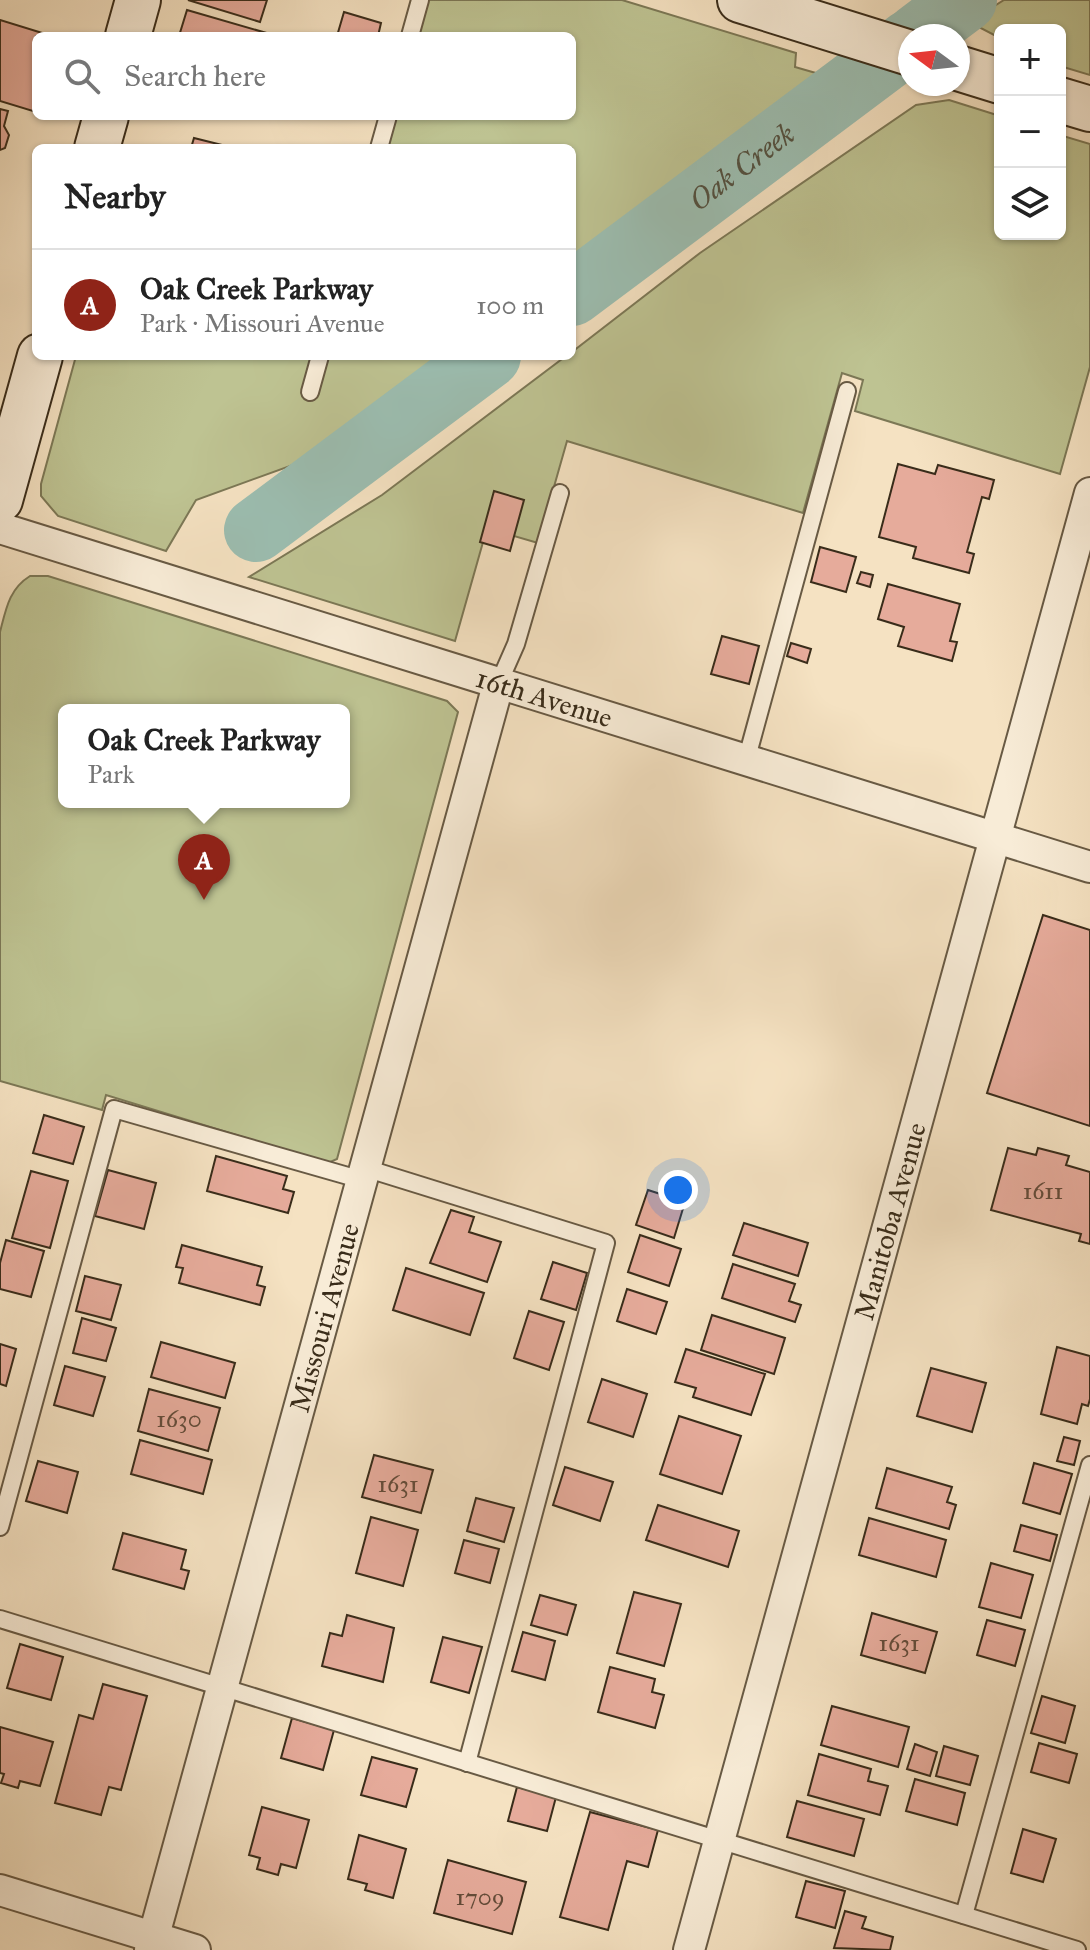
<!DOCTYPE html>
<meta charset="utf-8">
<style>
body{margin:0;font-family:"IM FELL Great Primer",serif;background:#f6f6f6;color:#222}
.controls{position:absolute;right:24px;top:24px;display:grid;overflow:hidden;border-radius:12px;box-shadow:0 2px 6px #0004}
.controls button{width:72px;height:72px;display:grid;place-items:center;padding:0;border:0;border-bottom:2px solid #e0e0e0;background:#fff;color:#222;font:40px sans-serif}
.compass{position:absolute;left:898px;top:24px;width:72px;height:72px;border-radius:50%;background:#fff;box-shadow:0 2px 6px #0004;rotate:285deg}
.you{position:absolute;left:678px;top:1190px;width:28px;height:28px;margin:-20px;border:6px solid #fff;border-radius:50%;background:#1a73e8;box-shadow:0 0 0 12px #1a73e833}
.badge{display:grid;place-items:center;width:52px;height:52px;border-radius:50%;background:#8f2418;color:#fff;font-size:26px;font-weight:700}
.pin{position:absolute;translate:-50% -66px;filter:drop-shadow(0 2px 4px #0008)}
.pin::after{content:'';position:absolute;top:42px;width:28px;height:24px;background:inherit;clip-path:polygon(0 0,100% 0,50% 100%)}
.popup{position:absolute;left:58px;top:704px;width:292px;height:104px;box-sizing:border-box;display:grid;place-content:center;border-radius:12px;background:#fff;filter:drop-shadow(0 2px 6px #0005);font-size:26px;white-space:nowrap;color:#767676}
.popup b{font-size:30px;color:#222}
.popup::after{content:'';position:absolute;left:50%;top:100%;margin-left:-16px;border:16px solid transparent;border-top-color:#fff}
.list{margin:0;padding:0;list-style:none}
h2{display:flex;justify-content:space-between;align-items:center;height:104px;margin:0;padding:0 32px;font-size:34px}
h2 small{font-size:26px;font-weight:400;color:#767676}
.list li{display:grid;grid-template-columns:52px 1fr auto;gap:24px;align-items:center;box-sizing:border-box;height:112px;padding:0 32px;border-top:2px solid #e0e0e0}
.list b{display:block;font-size:30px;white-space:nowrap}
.list p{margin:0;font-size:26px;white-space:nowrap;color:#767676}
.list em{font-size:26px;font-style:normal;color:#767676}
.icon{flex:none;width:44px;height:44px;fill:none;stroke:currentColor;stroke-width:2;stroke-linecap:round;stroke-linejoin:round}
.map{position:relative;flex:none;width:1090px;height:1950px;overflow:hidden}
.search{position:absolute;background:#fff;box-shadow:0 2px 6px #0004;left:32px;top:32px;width:544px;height:88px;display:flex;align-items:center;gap:20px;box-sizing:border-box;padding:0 28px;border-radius:12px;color:#767676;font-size:30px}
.panel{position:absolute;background:#fff;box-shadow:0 2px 6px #0004;left:32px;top:144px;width:544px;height:216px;border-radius:12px}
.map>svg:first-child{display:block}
.green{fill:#bec392;stroke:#7c7856;stroke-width:2;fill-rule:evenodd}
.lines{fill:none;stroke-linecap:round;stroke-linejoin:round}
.river{stroke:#9cbeb1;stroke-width:64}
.building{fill:#e6ab9b;stroke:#392c1a;stroke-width:2}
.lane-casing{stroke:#685a44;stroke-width:20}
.street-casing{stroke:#685a44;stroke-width:34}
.secondary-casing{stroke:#392c1a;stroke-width:48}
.lane{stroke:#f8ecd7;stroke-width:16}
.street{stroke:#f8ecd7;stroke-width:30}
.secondary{stroke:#f8ecd7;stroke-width:44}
.labels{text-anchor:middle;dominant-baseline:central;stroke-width:6;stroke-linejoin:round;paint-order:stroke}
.number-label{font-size:24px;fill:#644c3a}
.street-label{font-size:28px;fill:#392c1a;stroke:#f8ecd7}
.water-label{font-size:30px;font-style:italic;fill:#525040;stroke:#f8ecd7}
</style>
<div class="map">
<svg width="1090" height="1950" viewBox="0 0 1090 1950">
<rect width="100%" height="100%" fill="#f5e2c2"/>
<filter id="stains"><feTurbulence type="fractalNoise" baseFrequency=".0025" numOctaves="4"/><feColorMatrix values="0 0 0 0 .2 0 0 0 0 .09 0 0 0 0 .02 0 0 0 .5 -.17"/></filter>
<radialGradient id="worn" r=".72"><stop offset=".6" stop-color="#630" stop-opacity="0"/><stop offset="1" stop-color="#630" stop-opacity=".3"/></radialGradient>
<g class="green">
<polygon points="427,0 622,0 796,53 795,67 840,80 572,276 572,148 387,148 396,116 572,116 572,36 418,36"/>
<polygon points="1004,0 1090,0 1090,75 1060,66 1060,30 1000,30 1000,38 969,22"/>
<polygon points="949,100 1000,116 1000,234 1060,234 1060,135 1090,144 1090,367 1060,474 855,411 863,380 842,373 803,513 567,441 538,543 487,528 455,641 249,577 382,495 566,356 572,356 572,352 700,253 916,105"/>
<polygon points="76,356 463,356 337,449 196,500 166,551 58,516 41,496 41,484"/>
<path d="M30,576H48L447,701L458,712L337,1159L328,1163L106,1095L102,1110L0,1081V632C6,609 9,589 30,576ZM64,710H344V802H64Z"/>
</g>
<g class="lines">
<g class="river">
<polyline points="917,36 965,0"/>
<path id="s1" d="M572,294L910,41"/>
<polyline points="256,530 489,356"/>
</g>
</g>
<g class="building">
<polygon points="188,0 267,0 260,22"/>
<polygon points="187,10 277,36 179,36"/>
<polygon points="344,12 381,23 378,36 337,36"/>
<polygon points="0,20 52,36 36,36 36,112 0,101"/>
<polygon points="0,109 8,111 4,126 9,135 5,148 0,150"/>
<polygon points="194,138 234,148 191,148"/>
<polygon points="898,464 935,474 938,465 994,480 989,499 982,497 967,552 974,554 969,573 913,558 916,547 879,537"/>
<polygon points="494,491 524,500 510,551 480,542"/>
<polygon points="820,547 856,557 846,592 811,582"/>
<polygon points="861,572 873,575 870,587 857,583"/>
<polygon points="888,584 960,604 950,641 957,642 952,661 898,646 904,627 878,619"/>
<polygon points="722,636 759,646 749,684 711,674"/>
<polygon points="791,643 811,649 807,663 787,656"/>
<polygon points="1043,915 1090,930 1090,1126 987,1093"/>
<polygon points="44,1115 84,1127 73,1164 33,1153"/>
<polygon points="1008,1148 1036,1155 1038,1148 1069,1156 1066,1165 1090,1172 1090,1244 1079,1241 1081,1234 991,1210"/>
<polygon points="216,1156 287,1176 283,1189 294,1192 288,1213 207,1191"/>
<polygon points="108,1170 156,1183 144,1229 95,1216"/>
<polygon points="31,1171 68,1181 50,1248 12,1238"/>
<polygon points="648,1190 685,1202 674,1238 636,1225"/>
<polygon points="451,1210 474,1217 469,1232 501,1242 487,1282 430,1263"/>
<polygon points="744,1223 808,1243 798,1276 733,1255"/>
<polygon points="640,1235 681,1249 669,1286 628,1272"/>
<polygon points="6,1240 44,1251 31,1297 0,1289 0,1263"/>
<polygon points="182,1245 262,1267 257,1285 265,1287 260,1305 179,1283 183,1268 176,1267"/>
<polygon points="553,1262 587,1273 576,1310 541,1299"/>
<polygon points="733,1264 795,1284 789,1301 801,1305 795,1322 722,1298"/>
<polygon points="406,1268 484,1293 470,1335 393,1310"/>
<polygon points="85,1276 121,1285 111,1320 76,1311"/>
<polygon points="627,1289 667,1302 656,1334 617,1321"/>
<polygon points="529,1311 564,1322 549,1370 514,1358"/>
<polygon points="712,1315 785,1338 774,1374 701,1350"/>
<polygon points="82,1318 116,1328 106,1361 73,1353"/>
<polygon points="161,1342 235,1363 225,1398 151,1377"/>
<polygon points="0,1344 16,1349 6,1386 0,1384"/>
<polygon points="1057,1347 1090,1356 1090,1399 1088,1406 1082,1404 1077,1424 1041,1414"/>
<polygon points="686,1349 765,1374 751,1415 693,1397 696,1388 675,1382"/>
<polygon points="65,1366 105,1377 93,1416 54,1405"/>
<polygon points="931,1368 986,1383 972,1432 917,1416"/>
<polygon points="602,1379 647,1394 633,1437 588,1422"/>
<polygon points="149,1389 220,1408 208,1451 138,1431"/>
<polygon points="679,1416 741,1436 722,1494 660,1474"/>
<polygon points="1064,1437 1080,1441 1074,1465 1057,1461"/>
<polygon points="140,1440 212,1460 203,1494 131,1474"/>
<polygon points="374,1455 433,1470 421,1513 362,1497"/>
<polygon points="38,1461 78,1472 67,1513 26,1501"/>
<polygon points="1034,1463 1072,1474 1060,1514 1023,1503"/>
<polygon points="565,1467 613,1482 600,1521 553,1505"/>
<polygon points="887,1468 952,1487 947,1502 956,1505 949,1529 876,1508"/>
<polygon points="476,1498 514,1508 504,1542 467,1531"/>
<polygon points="658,1505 739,1531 728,1567 646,1540"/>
<polygon points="371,1517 418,1530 403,1586 356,1573"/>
<polygon points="869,1518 946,1540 936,1577 859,1555"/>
<polygon points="1021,1525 1057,1535 1050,1561 1014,1551"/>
<polygon points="123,1533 186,1550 181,1569 189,1571 184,1589 113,1569"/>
<polygon points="464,1540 499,1549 490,1583 455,1573"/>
<polygon points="991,1563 1033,1575 1021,1618 979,1607"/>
<polygon points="634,1592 681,1604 664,1666 617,1653"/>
<polygon points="540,1595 576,1605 567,1635 531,1625"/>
<polygon points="872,1613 937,1632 925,1673 861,1655"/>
<polygon points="347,1615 394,1628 383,1682 322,1666 330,1633 342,1636"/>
<polygon points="987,1620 1025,1630 1015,1666 977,1655"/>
<polygon points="523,1632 555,1641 545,1680 512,1671"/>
<polygon points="443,1637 482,1647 469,1693 431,1682"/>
<polygon points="20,1644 63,1657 51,1700 7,1688"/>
<polygon points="610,1667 655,1679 652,1692 664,1695 655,1728 598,1712"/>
<polygon points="103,1684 147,1696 121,1790 109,1787 101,1815 55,1803 79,1715 93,1719"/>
<polygon points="1042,1696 1075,1706 1065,1743 1031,1733"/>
<polygon points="832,1706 909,1727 898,1767 821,1745"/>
<polygon points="292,1718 334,1730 323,1770 281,1758"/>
<polygon points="0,1727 53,1742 40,1786 20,1781 18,1788 1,1783 4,1774 0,1773"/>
<polygon points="1039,1743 1077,1754 1069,1783 1031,1772"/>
<polygon points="915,1744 937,1752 930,1776 907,1769"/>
<polygon points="944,1746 978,1756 970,1785 936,1776"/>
<polygon points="819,1754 871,1769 868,1781 888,1786 880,1815 808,1795"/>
<polygon points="372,1757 417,1769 406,1807 361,1795"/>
<polygon points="915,1779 965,1793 957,1825 906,1811"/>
<polygon points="517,1787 556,1797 547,1831 508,1821"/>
<polygon points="797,1801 864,1819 854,1856 787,1837"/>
<polygon points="262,1807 309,1820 296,1868 281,1864 278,1875 257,1869 260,1858 249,1855"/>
<polygon points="590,1812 658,1830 648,1867 627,1861 608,1930 560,1917"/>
<polygon points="1023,1829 1056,1839 1043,1882 1011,1873"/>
<polygon points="359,1835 406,1849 393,1898 365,1890 367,1884 348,1879"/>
<polygon points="448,1860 526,1882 512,1934 434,1913"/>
<polygon points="806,1881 845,1891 835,1928 796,1917"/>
<polygon points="845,1911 866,1917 862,1928 893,1937 890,1950 834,1948"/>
</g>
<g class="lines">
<g class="lane-casing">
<g id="lane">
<polyline points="410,36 420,0"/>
<polyline points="379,148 388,116"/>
<polyline points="310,392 320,356"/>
<polyline points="498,685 516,644 560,493"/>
<polyline points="746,761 847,391"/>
<polyline points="365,1168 606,1243 467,1763"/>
<polyline points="0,1527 114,1109 362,1180"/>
<polyline points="0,1619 1077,1950"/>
<polyline points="964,1915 1090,1465"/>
</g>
</g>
<g class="street-casing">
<g id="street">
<path id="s2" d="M0,528L1090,867"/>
<polyline points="0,1890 195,1950"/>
<path id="s3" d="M150,1950L498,685"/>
<path id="s4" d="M689,1950L1090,493"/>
</g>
</g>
<g class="secondary-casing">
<g id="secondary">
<polyline points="740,0 910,53"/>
<polyline points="128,36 138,0"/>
<polyline points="958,68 1000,81"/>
<polyline points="1060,100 1090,109"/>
<polyline points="97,148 106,116"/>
<polyline points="0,500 40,356"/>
</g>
</g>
<use href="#lane" class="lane"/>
<use href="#street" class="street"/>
<use href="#secondary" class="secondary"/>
</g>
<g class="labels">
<g class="number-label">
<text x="1043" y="1191">1611</text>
<text x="179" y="1419">1630</text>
<text x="398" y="1484">1631</text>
<text x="899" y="1643">1631</text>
<text x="480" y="1897">1709</text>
</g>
<g class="street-label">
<text stroke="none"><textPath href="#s2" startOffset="570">16th Avenue</textPath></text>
<text stroke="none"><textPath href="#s4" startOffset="756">Manitoba Avenue</textPath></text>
<text stroke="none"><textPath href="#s3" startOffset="656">Missouri Avenue</textPath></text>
</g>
<g class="water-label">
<text stroke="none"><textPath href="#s1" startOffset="212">Oak Creek</textPath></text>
</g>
</g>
<rect width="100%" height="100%" filter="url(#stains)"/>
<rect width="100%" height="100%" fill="url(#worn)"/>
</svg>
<div class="controls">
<button>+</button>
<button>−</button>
<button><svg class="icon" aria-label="layers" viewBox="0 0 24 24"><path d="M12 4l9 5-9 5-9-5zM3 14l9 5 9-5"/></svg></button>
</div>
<svg class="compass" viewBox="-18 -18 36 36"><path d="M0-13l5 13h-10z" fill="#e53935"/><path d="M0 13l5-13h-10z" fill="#767676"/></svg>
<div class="you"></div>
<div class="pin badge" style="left:204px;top:900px">A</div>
<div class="popup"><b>Oak Creek Parkway</b>Park</div>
<div class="search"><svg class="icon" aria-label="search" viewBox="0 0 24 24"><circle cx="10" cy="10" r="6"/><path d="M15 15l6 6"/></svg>Search here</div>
<section class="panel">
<h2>Nearby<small></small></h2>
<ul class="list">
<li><span class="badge">A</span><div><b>Oak Creek Parkway</b><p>Park · Missouri Avenue</p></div><em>100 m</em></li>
</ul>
</section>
</div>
